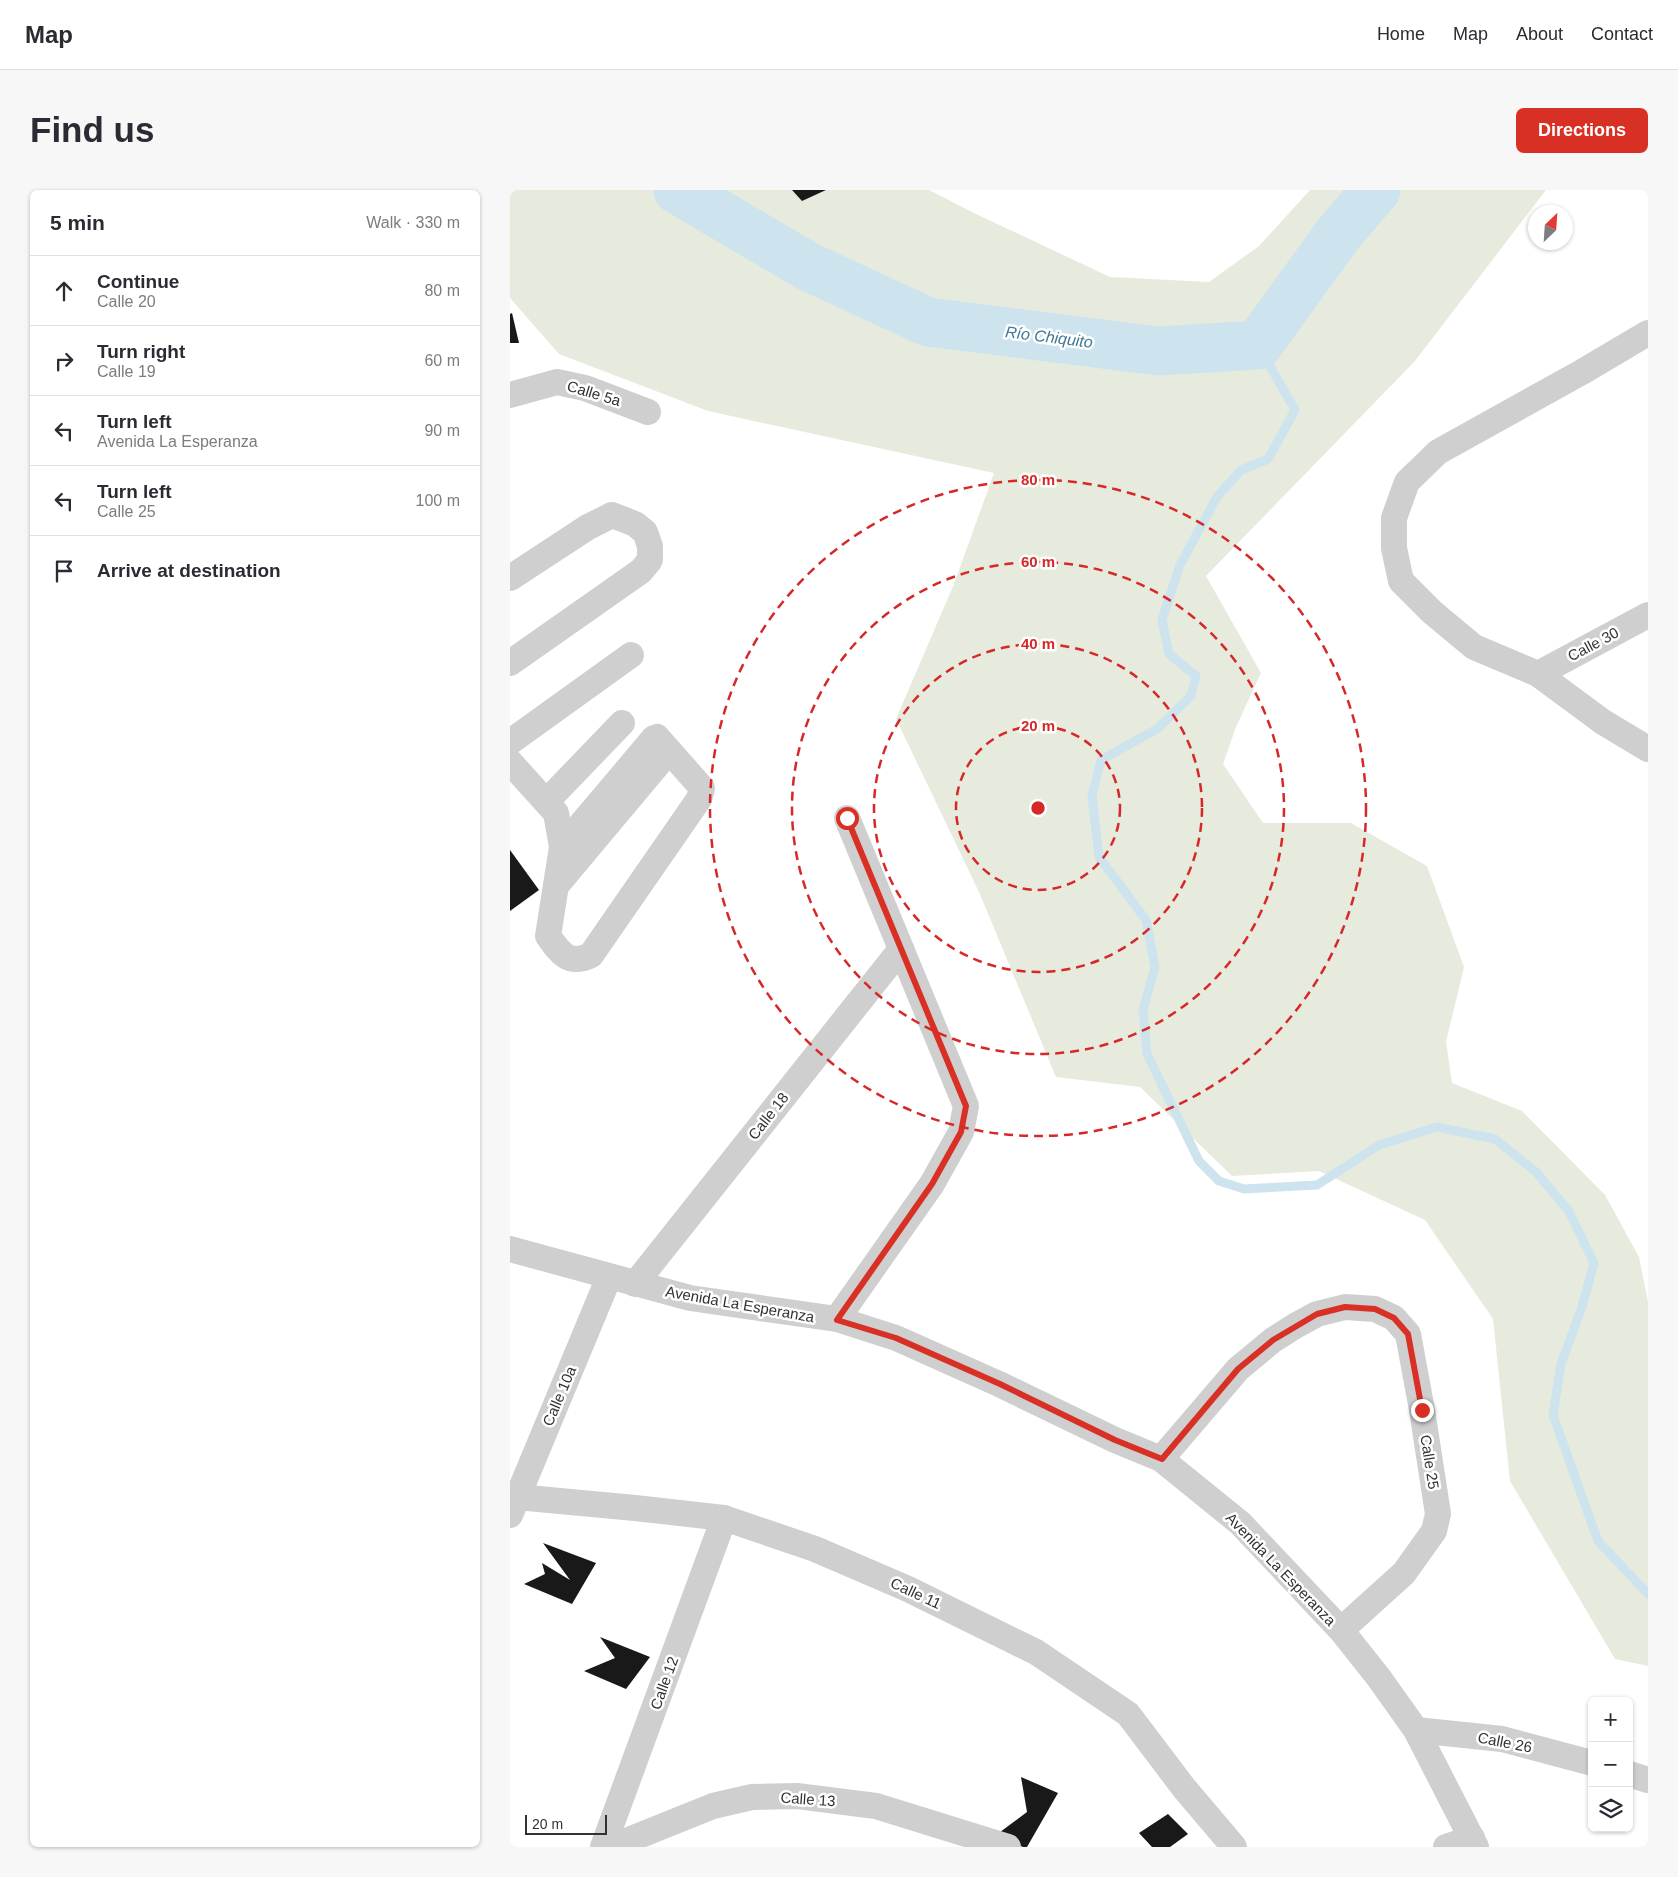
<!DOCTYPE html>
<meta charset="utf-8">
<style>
body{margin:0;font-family:Arial,sans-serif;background:#f7f7f7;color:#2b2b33}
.controls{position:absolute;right:15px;bottom:15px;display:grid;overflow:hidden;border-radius:8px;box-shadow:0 1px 4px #0004}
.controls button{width:45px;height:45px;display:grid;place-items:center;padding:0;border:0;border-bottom:1px solid #e1e1e2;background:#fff;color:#2b2b33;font:25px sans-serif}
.compass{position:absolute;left:1018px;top:15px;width:45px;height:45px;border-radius:50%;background:#fff;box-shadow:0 1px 4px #0004;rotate:25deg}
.scale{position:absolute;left:15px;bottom:12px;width:82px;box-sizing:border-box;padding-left:5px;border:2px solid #323232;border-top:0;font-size:14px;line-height:18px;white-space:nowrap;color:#323232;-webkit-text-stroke:4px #fff;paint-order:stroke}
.stop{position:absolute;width:15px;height:15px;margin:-11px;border:4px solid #d93025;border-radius:50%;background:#fff}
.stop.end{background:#d93025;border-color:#fff;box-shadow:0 1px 5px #0008}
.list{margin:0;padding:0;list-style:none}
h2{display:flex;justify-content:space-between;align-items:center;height:65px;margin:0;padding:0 20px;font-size:21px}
h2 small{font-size:16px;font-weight:400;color:#7c7c81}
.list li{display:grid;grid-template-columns:32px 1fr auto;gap:15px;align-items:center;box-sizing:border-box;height:70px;padding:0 20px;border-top:1px solid #e1e1e2}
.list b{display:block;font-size:19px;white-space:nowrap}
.list p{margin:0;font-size:16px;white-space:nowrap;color:#7c7c81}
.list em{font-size:16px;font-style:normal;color:#7c7c81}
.icon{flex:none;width:28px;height:28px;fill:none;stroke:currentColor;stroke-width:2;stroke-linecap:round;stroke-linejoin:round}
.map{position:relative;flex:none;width:1138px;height:1657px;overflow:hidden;border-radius:8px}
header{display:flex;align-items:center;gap:30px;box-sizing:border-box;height:70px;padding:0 25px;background:#fff;border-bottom:1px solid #e1e1e2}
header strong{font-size:24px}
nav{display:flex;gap:28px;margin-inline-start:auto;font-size:18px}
.intro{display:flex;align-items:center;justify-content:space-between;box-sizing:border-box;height:120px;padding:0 30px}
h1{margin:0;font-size:35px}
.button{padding:12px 22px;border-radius:8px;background:#d93025;color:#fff;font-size:18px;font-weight:700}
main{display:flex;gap:30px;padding:0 30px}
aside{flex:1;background:#fff;border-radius:8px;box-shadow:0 1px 4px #0004}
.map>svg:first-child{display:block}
.green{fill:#e6ebdd}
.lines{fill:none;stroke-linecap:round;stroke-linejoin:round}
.stream{stroke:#cde3ee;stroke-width:9}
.river{stroke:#cde3ee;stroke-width:49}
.building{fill:#191919}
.minor{stroke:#cfcfcf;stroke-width:26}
.route{stroke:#d93025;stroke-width:6}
.ring{fill:none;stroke:#d62828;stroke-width:2.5;stroke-dasharray:9 6}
.labels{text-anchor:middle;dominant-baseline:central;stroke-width:5;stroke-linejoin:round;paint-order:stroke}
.street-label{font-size:15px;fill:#323232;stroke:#fff}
.water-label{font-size:16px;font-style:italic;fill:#3d7997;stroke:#fff}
.centre{fill:#d62828;stroke:#fff;stroke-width:2.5}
.ring-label{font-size:15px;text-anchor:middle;font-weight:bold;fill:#d62828;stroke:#fff;stroke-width:5;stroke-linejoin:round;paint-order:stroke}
</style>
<header>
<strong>Map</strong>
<nav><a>Home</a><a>Map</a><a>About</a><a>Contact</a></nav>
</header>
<div class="intro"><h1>Find us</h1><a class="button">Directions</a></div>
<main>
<aside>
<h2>5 min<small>Walk · 330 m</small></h2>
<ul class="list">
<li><svg class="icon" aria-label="ahead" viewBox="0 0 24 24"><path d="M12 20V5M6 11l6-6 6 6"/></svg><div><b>Continue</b><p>Calle 20</p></div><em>80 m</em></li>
<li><svg class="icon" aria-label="right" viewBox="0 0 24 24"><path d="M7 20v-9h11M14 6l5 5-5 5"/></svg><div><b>Turn right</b><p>Calle 19</p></div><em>60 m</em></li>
<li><svg class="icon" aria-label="left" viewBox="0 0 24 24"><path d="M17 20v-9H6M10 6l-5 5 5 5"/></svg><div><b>Turn left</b><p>Avenida La Esperanza</p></div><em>90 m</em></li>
<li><svg class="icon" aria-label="left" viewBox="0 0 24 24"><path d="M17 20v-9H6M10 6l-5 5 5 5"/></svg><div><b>Turn left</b><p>Calle 25</p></div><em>100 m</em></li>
<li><svg class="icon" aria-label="arrive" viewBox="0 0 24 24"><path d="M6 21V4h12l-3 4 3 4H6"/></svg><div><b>Arrive at destination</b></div></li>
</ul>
</aside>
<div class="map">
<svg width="1138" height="1657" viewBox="0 0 1138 1657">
<rect width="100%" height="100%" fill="#fff"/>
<polygon class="green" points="0,0 419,0 466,24 600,87 699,92 749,56 800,0 1036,0 905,171 696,386 751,483 726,537 713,574 753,633 841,633 917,676 954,777 936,852 942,893 1012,921 1095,1005 1129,1067 1138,1112 1138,1476 1105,1469 1000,1291 983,1129 915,1030 809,981 722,986 630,897 546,887 469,702 386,529 444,394 484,283 198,221 49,164 0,108"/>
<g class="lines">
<polyline class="stream" points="748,155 785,220 758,269 731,280 707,307 670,375 652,430 659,464 686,486 681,506 647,539 591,570 582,606 589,667 636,730 645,777 633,820 637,864 689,971 709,991 734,999 807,995 869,955 927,937 985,949 1026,982 1058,1020 1084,1073 1072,1117 1051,1174 1043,1225 1088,1351 1138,1404"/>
<polyline class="river" points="168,0 299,77 418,132 648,161 748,155 829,43 866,0"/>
</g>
<g class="building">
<polygon points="282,0 316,0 292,11"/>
<polygon points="2,123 9,153 0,153 0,124"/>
<polygon points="0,660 29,700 0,721"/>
<polygon points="33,1353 86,1373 62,1414 14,1394 35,1384 32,1373 60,1390"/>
<polygon points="90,1447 140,1467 116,1499 74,1481 105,1468"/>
<polygon points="511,1587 548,1603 517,1657 513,1657 486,1645 517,1622"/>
<polygon points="658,1624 678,1644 660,1657 642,1657 629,1643"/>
</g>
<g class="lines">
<g class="minor">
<polyline points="1138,143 1072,182 928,262 897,292 884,328 884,358 891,391 922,422 964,457 1028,484 1093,532 1138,559"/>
<polyline points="0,205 47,192 75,198 138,222"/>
<polyline points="0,388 78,337 102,325 125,334 135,342 140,356 140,370 131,381 0,473"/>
<polyline points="1028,484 1138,425"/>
<polyline points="0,552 121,465"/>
<path d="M0,572L46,623L52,657L38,746C50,763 59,776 81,765L189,609L192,598L147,547L144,548L52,657"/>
<polyline points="37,611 112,533"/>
<polyline points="46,696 159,561"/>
<polyline points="0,1059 180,1108 327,1129 386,1148 489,1194 605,1250 651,1269 730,1333 831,1440 869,1488 906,1540 966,1657"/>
<polyline points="125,1094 391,759"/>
<polyline points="327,1129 422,994 451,942 456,916 337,628"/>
<polyline points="651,1269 728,1179 763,1150 785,1136 807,1124 835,1117 865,1119 884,1128 898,1144 912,1220 928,1324 924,1341 894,1383 831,1440"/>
<polyline points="7,1307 125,1318 214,1328 305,1359 398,1399 526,1462 618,1524 674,1598 724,1657"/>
<polyline points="0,1325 99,1087"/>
<polyline points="906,1540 992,1549 1082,1573"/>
<polyline points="1119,1584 1138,1590"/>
<polyline points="93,1657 214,1328"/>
<polyline points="101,1657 203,1616 242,1607 287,1606 366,1616 498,1657"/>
<polyline points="936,1657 962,1648"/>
</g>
</g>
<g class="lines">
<polyline class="route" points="337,628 456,916 451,942 422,994 327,1130 386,1148 490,1194 605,1250 652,1269 728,1179 763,1150 807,1124 835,1117 865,1119 884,1128 898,1144 912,1220"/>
</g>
<g class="ring">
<circle cx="528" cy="618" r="82"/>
<circle cx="528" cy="618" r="164"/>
<circle cx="528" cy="618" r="246"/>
<circle cx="528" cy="618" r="328"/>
</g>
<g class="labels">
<g class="street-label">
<text transform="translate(84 203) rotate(17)">Calle 5a</text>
<text transform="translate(1083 454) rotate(-28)">Calle 30</text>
<text transform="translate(258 926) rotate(-52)">Calle 18</text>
<text transform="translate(230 1114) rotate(10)">Avenida La Esperanza</text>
<text transform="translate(49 1206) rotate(-67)">Calle 10a</text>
<text transform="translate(920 1272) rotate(81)">Calle 25</text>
<text transform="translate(771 1379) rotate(46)">Avenida La Esperanza</text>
<text transform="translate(406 1403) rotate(25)">Calle 11</text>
<text transform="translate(154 1493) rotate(-70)">Calle 12</text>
<text transform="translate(995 1552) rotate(11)">Calle 26</text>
<text transform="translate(298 1609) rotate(4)">Calle 13</text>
</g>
<g class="water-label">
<text transform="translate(539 147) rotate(7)">Río Chiquito</text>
</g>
</g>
<circle cx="528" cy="618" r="8" class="centre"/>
<g class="ring-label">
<text x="528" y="295">80 m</text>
<text x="528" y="377">60 m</text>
<text x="528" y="459">40 m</text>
<text x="528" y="541">20 m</text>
</g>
</svg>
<div class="controls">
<button>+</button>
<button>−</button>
<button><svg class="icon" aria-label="layers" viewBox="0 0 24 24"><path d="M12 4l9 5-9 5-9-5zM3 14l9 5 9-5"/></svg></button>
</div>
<svg class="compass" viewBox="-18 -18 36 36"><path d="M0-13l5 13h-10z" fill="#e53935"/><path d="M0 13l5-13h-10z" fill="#7c7c81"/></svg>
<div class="scale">20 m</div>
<div class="stop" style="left:337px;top:628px"></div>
<div class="stop end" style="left:912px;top:1220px"></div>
</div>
</main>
